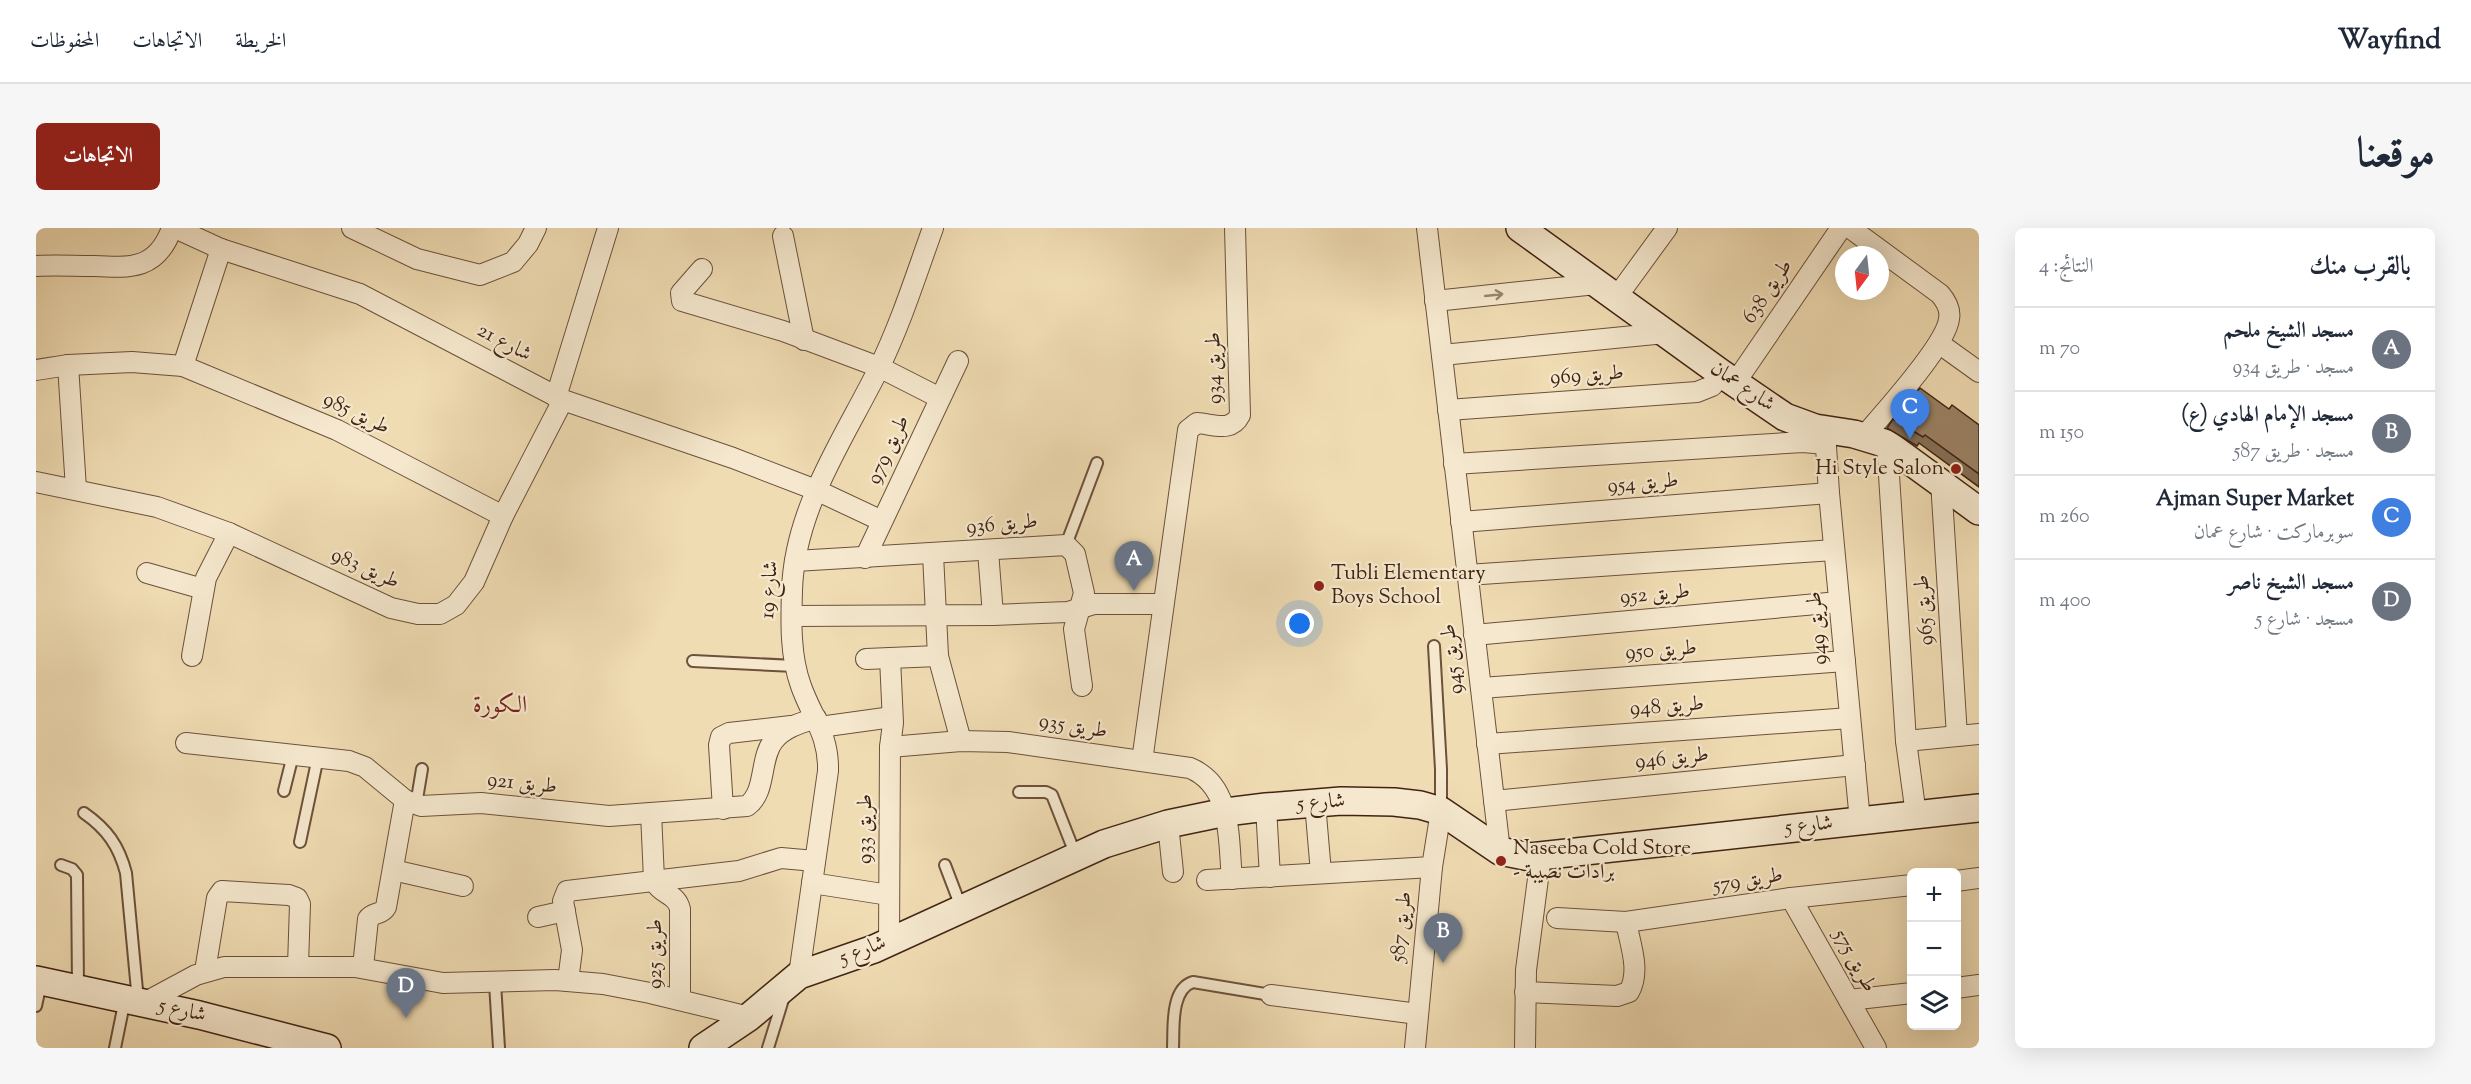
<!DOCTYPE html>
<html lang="ar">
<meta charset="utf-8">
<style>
body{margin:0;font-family:"Sorts Mill Goudy",Amiri,serif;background:#f6f6f7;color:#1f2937;direction:rtl}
.controls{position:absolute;right:18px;bottom:18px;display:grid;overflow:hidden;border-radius:9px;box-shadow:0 6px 24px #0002}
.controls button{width:54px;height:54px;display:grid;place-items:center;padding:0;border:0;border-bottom:2px solid #e0e1e3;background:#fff;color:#1f2937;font:30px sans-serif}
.compass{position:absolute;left:1799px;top:18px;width:54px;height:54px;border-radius:50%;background:#fff;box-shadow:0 6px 24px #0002;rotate:195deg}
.you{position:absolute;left:1264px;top:396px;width:21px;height:21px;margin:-15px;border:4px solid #fff;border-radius:50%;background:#1a73e8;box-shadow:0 0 0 9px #1a73e833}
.badge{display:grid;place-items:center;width:39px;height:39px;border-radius:50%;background:#8f2418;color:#fff;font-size:20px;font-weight:700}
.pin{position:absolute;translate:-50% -50px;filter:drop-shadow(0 2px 3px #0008)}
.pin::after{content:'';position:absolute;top:32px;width:21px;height:18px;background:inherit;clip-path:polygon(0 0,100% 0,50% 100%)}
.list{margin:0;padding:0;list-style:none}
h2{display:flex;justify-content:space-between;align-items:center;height:78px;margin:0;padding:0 24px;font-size:26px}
h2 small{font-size:20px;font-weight:400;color:#747a83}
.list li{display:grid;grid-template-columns:39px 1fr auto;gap:18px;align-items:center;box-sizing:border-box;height:84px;padding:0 24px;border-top:2px solid #e0e1e3}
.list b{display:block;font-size:22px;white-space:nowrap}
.list p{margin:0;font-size:20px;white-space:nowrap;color:#747a83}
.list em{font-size:20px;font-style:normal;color:#747a83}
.icon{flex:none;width:33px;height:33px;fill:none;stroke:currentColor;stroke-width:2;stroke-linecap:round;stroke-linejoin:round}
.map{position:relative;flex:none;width:1943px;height:820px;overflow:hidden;direction:ltr;border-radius:9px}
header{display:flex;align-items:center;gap:36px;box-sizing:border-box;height:84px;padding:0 30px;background:#fff;border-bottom:2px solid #e0e1e3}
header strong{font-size:28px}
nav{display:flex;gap:33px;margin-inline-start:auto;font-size:21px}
.intro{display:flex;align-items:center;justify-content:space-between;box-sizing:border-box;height:144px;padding:0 36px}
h1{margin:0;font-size:42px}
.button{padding:15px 27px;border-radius:9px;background:#8f2418;color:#fff;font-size:21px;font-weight:700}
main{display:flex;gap:36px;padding:0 36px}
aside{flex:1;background:#fff;border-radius:9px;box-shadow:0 6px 24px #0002}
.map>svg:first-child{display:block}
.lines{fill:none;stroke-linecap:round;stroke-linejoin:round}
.lane-casing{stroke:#6c513b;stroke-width:14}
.street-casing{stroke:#6c513b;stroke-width:22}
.secondary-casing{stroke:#402313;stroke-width:30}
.lane{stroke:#f5e8ce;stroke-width:10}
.street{stroke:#f5e8ce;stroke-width:20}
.secondary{stroke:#f5e8ce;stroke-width:27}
.wall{fill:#867158;stroke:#402313;stroke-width:1.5}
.building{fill:#9c8366;stroke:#402313;stroke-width:1.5}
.oneway{stroke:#9a8670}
.poi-dot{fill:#8f2418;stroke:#f5e8ce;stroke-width:2}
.labels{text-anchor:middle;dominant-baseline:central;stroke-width:4.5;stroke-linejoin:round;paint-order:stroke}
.street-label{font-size:21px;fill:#402313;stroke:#f5e8ce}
.poi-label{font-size:21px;fill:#402313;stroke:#f5e8ce;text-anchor:start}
.quarter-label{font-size:24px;fill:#7a1f14;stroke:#f5e8ce}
</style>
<header>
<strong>Wayfind</strong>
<nav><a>الخريطة</a><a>الاتجاهات</a><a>المحفوظات</a></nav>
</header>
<div class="intro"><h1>موقعنا</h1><a class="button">الاتجاهات</a></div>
<main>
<aside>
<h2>بالقرب منك<small>النتائج: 4</small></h2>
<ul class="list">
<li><span class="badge" style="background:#6b7280">A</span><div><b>مسجد الشيخ ملحم</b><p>مسجد · طريق 934</p></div><em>70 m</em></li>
<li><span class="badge" style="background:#6b7280">B</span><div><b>مسجد الإمام الهادي (ع)</b><p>مسجد · طريق 587</p></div><em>150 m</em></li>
<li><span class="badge" style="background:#3f7fe0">C</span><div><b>Ajman Super Market</b><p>سوبرماركت · شارع عمان</p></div><em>260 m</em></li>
<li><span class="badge" style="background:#6b7280">D</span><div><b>مسجد الشيخ ناصر</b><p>مسجد · شارع 5</p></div><em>400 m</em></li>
</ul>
</aside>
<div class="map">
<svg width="1943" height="820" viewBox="0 0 1943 820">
<rect width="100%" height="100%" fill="#f0dcb3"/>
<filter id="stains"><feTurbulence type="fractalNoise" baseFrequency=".00333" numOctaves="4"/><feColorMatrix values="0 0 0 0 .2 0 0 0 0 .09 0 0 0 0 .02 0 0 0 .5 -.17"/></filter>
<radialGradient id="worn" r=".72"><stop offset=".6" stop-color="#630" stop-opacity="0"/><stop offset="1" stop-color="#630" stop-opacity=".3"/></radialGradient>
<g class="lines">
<g class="lane-casing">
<g id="lane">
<polyline points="1030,317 1061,235"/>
<polyline points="1398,418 1405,541 1405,582"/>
<polyline points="657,433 759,438"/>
<polyline points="248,563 257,527"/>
<polyline points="983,564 1010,564 1016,567 1040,628"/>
<polyline points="380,577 386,541"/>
<path d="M48,585C71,601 83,618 90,645L102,773"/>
<polyline points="264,614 282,529"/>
<polyline points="25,637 36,641 41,647 42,759"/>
<polyline points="909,637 925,679"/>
<polyline points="459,755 463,820"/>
<polyline points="0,778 5,755"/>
<polyline points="79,820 89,771"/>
<polyline points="732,820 749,765"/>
<path d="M1137,820C1138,801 1134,761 1157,754L1235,767"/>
</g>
</g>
<g class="street-casing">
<g id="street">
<polyline points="139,0 185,21 324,66 527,172 697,230 780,262 846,293"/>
<polyline points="316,0 381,31 444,47 477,34 492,16 500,0"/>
<polyline points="1391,0 1464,623"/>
<path d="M1814,0L1904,66C1910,73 1915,81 1913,91C1910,117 1848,185 1828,208"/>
<polyline points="747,8 768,112"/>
<path d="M0,38C19,37 38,38 56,38C95,40 121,42 136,0"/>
<polyline points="666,41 645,65 646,73 747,103 843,139 904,170"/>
<polyline points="1580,70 1631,0"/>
<polyline points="1399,73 1560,56"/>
<polyline points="1904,116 1943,144"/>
<polyline points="1406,127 1629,105"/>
<polyline points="32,137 40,261"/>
<polyline points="147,138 185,21"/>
<polyline points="0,142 32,137 96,134 147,138 301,202 467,288"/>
<polyline points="1699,155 1805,0"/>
<polyline points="520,169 572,0"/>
<polyline points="1412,182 1661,164 1676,158 1686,146"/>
<polyline points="1789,203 1793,265 1824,593"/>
<polyline points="1851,216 1870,513 1880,587"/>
<polyline points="1418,236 1767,214 1790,216"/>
<polyline points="1905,253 1921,508"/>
<polyline points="0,254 121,279 193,305 355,380 382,386 404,386 420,377 438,354 467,288 527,172"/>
<polyline points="1425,294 1793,265"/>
<polyline points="952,323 957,387"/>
<polyline points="897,326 902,428 925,513"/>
<polyline points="829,330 922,133"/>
<polyline points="759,333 1030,317 1039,326 1048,365 1038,401 1046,458"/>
<polyline points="111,345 167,361"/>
<polyline points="1431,347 1798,322"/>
<polyline points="756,388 957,387 1032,384 1058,376 1127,376"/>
<polyline points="1438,407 1803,374"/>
<polyline points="156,428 170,350 193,305"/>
<polyline points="830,431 902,428"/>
<polyline points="1445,460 1809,433"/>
<polyline points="784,499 856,489"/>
<polyline points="1870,513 1943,506"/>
<path d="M150,515L313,533L329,539L369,572L385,578L445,575L573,588L711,578C731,564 723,530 738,512C749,499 765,495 780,490"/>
<polyline points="1451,516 1814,490"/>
<path d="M854,519L925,513L972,514L1154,540C1197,558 1192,611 1196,651"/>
<path d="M1106,533L1152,202L1161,195C1177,196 1195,205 1204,187L1199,0"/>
<polyline points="1458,573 1819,537"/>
<polyline points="1279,575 1285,645"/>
<polyline points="1230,579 1234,649"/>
<polyline points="687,581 683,517 685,509 693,505 755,498"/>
<path d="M615,585L618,651C623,667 640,664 644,681V772"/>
<polyline points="1132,596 1137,644"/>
<polyline points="357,642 427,658"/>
<polyline points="1171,652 1396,639"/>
<polyline points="1920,653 1943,650"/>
<polyline points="776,655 853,667"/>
<polyline points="1755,670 1840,820"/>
<polyline points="502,689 529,683"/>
<polyline points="1521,690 1590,694 1755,670 1876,657"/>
<polyline points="853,713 854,519 857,495 854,430"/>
<path d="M327,739L332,691C337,684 346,687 350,679L369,572"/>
<polyline points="169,743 181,670 186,663 253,667 261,670 264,676 262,738"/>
<path d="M763,747L792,543C793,507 776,489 765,458C754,428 755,394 756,363C758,281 808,211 843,140C865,95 880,47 897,0"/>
<polyline points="532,753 536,722 527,673 531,663 703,643 745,630 779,633"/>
<polyline points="1920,760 1943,757"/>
<path d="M1489,764L1581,768L1593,764C1605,743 1594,716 1590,694"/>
<polyline points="1235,767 1382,786"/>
<polyline points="1813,772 1876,765"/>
<polyline points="108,775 160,747 188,739 319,739 407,755 519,752 567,756 614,765 713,789"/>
<polyline points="1379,820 1396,639 1405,583"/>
<polyline points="1489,820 1490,742 1505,628"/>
</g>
</g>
<g class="secondary-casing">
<g id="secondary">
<polyline points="1484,0 1686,146 1749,189 1779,200 1818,206 1851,216 1943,283"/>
<polyline points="0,752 163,787 291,820"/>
<polyline points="667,820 713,789 763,747 838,721 1068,616 1132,596 1190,584 1230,579 1305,573 1358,574 1384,577 1405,583 1464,623 1494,629 1943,580"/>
</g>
</g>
<use href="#lane" class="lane"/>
<use href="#street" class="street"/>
<use href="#secondary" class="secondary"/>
</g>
<polygon class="wall" points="1913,181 1943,197 1943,259 1883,215 1881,218 1851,200 1857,191"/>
<polygon class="building" points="1884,160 1913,181 1916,177 1943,197 1943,246 1889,207 1887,209 1857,191"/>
<defs><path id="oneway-shaft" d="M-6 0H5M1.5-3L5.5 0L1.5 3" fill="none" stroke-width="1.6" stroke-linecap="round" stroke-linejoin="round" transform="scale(1.5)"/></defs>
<use class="oneway" href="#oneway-shaft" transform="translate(1458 67) rotate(-6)"/>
<g class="poi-dot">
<circle cx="1920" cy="241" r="6"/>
<circle cx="1283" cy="358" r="6"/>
<circle cx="1465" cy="633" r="6"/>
</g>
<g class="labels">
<g class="street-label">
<text transform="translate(1732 64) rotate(-56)">طريق 638</text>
<text transform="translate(468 115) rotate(28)">شارع 21</text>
<text transform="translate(1179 140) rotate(-91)">طريق 934</text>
<text transform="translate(1551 148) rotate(-4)">طريق 969</text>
<text transform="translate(1706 159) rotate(34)">شارع عمان</text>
<text transform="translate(320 186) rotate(26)">طريق 985</text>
<text transform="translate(853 222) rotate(-65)">طريق 979</text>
<text transform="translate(1607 256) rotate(-5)">طريق 954</text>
<text transform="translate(966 297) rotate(-5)">طريق 936</text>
<text transform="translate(329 341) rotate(24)">طريق 983</text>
<text transform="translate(734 362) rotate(-86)">شارع 19</text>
<text transform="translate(1619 367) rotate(-5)">طريق 952</text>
<text transform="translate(1889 382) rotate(-94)">طريق 965</text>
<text transform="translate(1782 400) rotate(-95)">طريق 949</text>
<text transform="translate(1625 423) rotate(-4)">طريق 950</text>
<text transform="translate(1417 431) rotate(-97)">طريق 945</text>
<text transform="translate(1631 479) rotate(-4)">طريق 948</text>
<text transform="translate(1037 499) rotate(9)">طريق 935</text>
<text transform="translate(1636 531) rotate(-6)">طريق 946</text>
<text transform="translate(486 556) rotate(6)">طريق 921</text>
<text transform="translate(1285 575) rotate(-4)">شارع 5</text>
<text transform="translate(1773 598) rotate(-6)">شارع 5</text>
<text transform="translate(830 601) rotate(-90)">طريق 933</text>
<text transform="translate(1712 653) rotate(-9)">طريق 579</text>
<text transform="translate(1366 699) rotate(-84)">طريق 587</text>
<text transform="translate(827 723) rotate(-21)">شارع 5</text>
<text transform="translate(620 726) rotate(-90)">طريق 925</text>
<text transform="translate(1818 733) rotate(61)">طريق 575</text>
<text transform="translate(146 783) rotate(13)">شارع 5</text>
</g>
<g class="poi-label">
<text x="1908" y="241" text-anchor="end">Hi Style Salon</text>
<text x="1295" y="346">Tubli Elementary<tspan x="1295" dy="24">Boys School</tspan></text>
<text x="1477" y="621">Naseeba Cold Store<tspan x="1477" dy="24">- برادات نصيبة</tspan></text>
</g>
<g class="quarter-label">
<text x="464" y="478">الكورة</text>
</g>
</g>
<rect width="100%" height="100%" filter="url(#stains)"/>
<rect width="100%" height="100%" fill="url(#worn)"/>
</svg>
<div class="controls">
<button>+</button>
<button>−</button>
<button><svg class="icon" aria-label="layers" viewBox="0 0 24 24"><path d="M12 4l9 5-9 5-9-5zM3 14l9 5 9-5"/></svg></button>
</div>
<svg class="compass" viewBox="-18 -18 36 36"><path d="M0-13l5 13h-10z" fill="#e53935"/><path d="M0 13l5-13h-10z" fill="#747a83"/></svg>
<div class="you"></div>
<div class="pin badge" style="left:1098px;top:363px;background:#6b7280">A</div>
<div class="pin badge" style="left:1407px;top:735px;background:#6b7280">B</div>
<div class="pin badge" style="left:1874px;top:211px;background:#3f7fe0">C</div>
<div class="pin badge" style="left:370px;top:790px;background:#6b7280">D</div>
</div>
</main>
